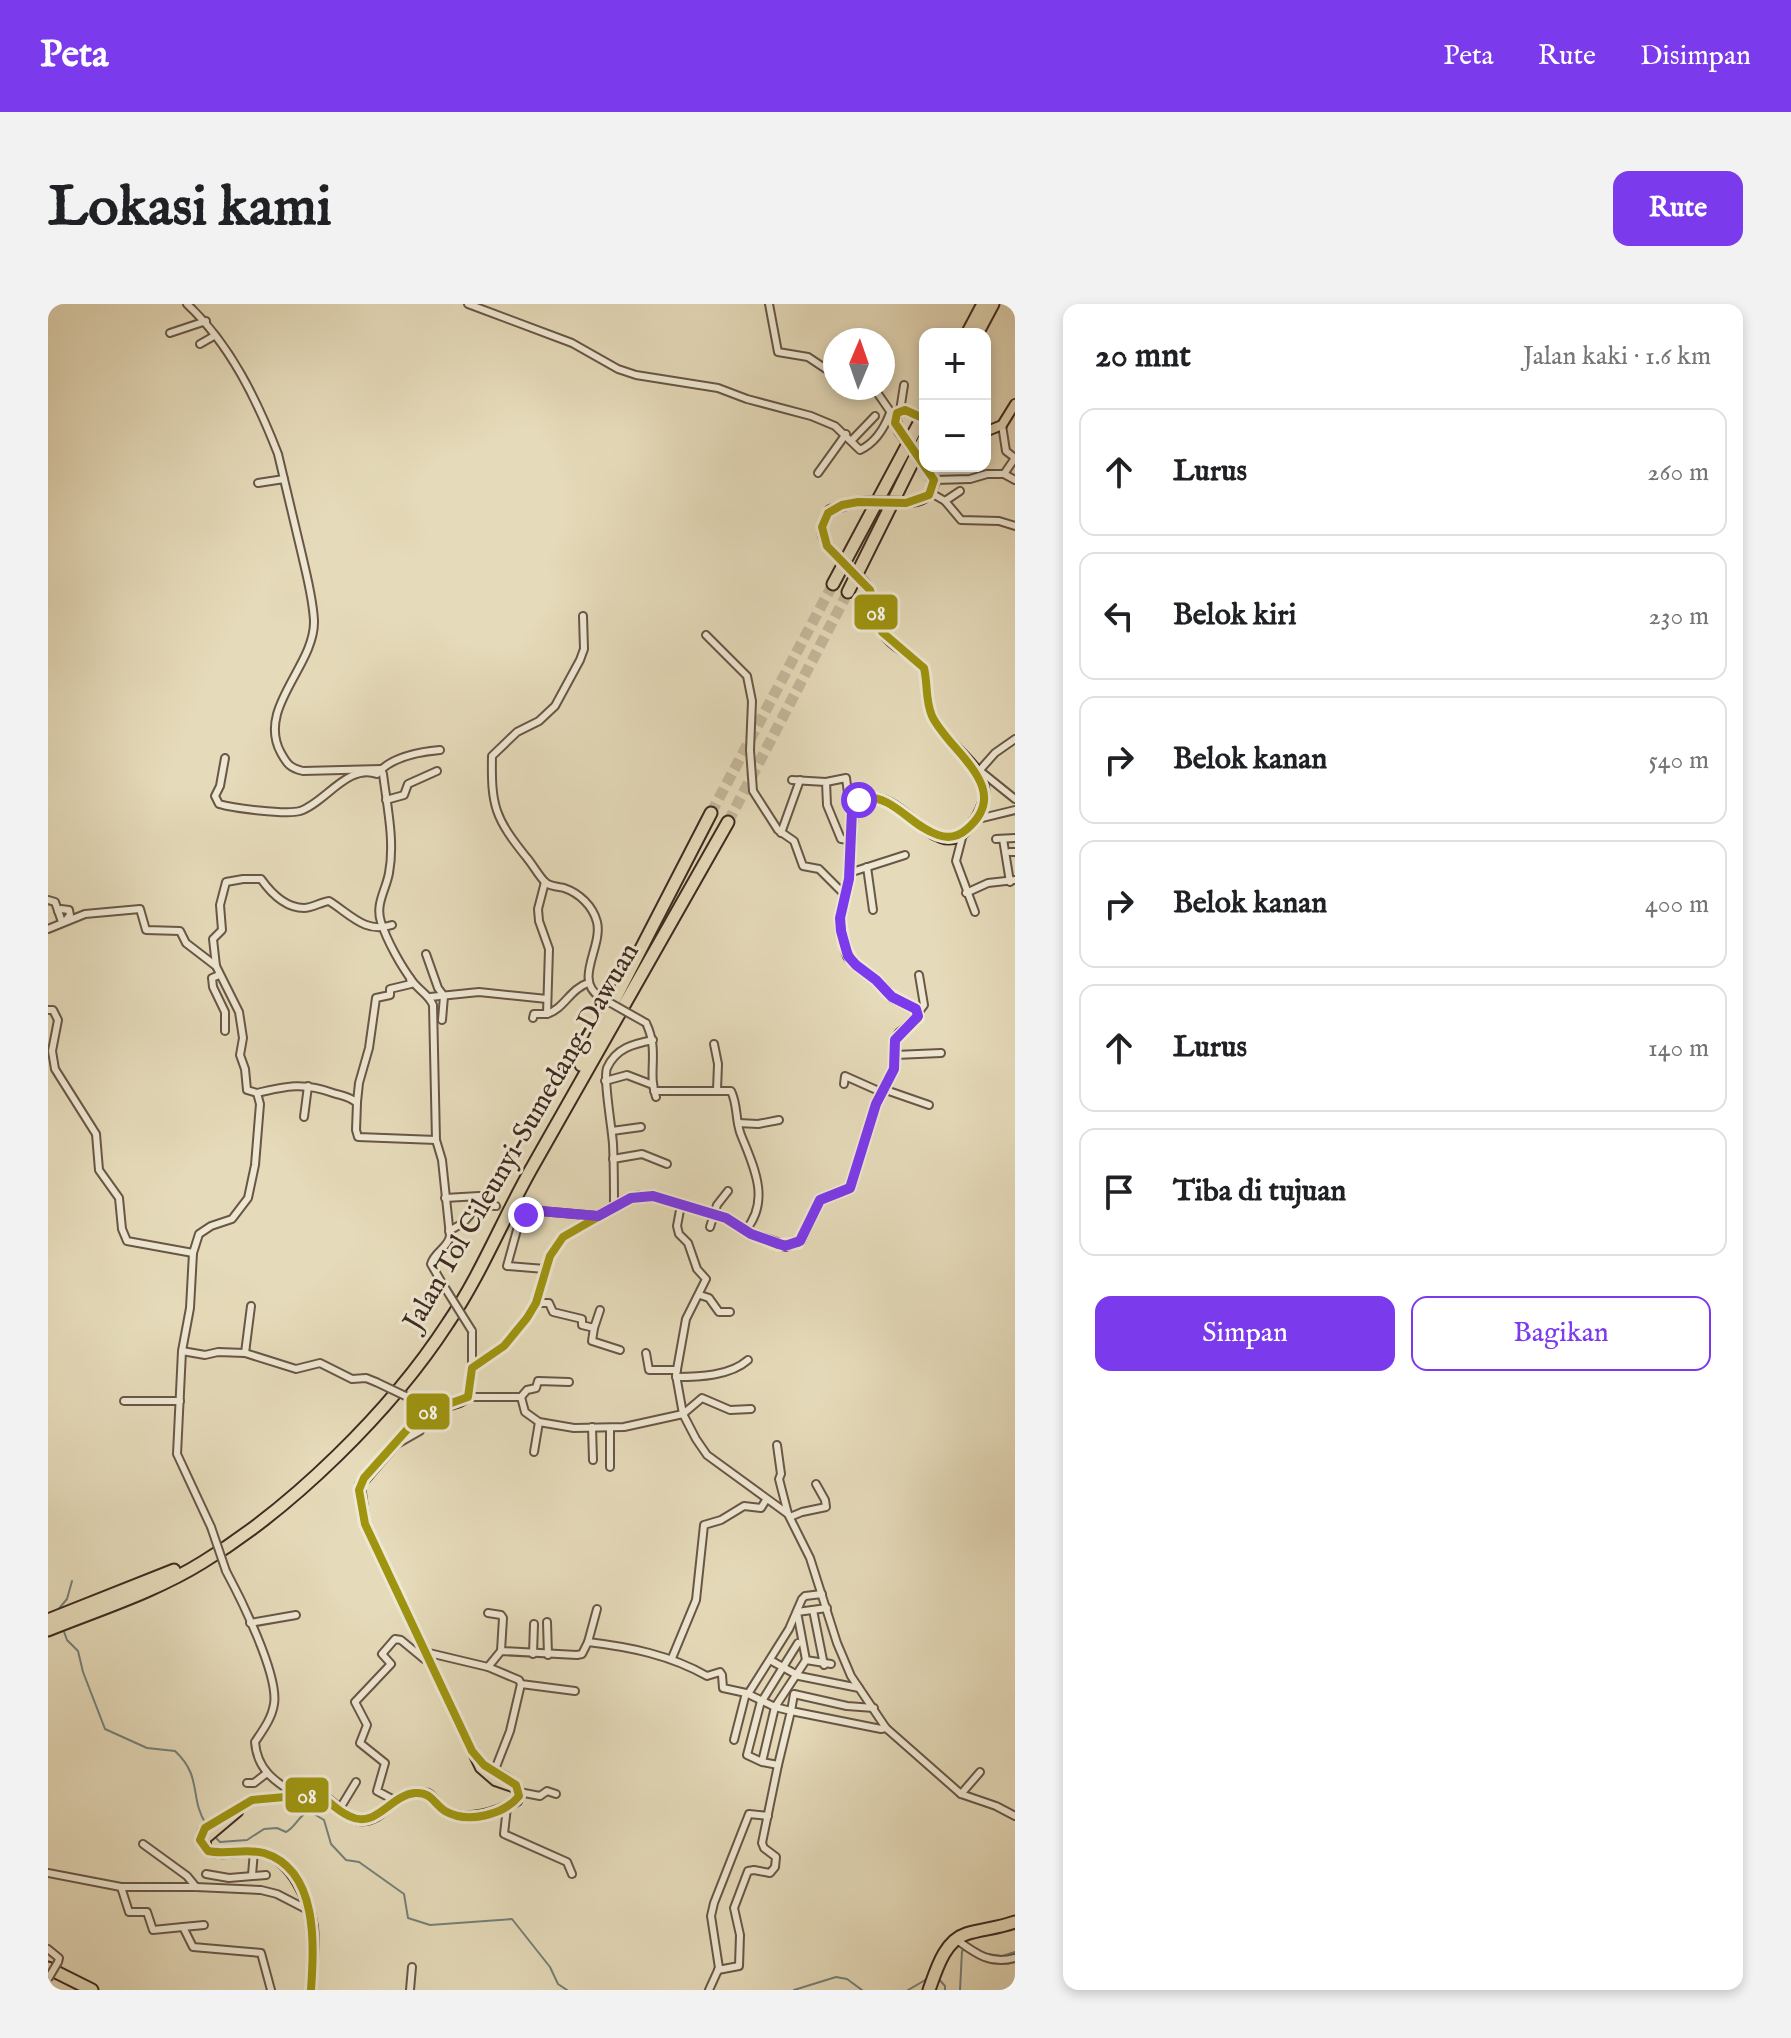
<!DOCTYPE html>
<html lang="id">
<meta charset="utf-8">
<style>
body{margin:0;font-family:"IM FELL English",serif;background:#f2f2f2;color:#202124}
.controls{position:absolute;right:24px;top:24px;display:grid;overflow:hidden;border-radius:16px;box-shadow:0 4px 12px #0003}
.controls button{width:72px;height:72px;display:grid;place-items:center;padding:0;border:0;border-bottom:2px solid #e0e0e0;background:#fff;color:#202124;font:40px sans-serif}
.compass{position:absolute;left:775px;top:24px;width:72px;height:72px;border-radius:50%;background:#fff;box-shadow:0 4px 12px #0003;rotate:2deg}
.stop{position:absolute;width:24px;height:24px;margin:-18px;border:6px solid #7c3aed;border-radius:50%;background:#fff}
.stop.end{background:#7c3aed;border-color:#fff;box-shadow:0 2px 8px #0008}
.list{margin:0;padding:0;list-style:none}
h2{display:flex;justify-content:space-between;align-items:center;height:104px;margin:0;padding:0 32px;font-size:34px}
h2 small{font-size:26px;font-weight:400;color:#757577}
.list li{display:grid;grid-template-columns:52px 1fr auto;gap:24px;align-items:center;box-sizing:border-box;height:128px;margin:0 16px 16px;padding:0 16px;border:2px solid #e0e0e0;border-radius:16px}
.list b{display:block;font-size:30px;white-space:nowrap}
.list em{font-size:26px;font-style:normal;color:#757577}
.actions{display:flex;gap:16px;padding:24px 32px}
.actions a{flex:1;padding:18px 0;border:2px solid #7c3aed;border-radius:16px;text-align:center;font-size:28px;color:#7c3aed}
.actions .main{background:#7c3aed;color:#fff}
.icon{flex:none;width:44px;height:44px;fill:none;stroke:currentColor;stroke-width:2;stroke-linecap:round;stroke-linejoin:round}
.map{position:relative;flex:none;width:967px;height:1686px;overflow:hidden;border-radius:16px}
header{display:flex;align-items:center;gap:48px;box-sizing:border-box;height:112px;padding:0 40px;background:#7c3aed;color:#fff}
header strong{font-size:38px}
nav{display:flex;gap:44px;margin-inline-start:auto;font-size:28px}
.intro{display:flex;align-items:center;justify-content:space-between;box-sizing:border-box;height:192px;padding:0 48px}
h1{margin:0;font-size:56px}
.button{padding:20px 36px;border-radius:16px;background:#7c3aed;color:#fff;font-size:28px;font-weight:700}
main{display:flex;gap:48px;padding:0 48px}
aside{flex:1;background:#fff;border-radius:16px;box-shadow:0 4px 12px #0003}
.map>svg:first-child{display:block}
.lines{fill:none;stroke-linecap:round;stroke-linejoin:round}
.stream{stroke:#738079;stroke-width:2}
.minor-tunnel{stroke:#c4b79a;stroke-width:6;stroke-dasharray:6 3;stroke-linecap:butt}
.highway-tunnel{stroke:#c4b79a;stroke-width:11;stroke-dasharray:11 5.5;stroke-linecap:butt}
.minor-casing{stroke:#685646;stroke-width:10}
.major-casing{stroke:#3e2a20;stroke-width:12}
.highway-casing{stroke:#3e2a20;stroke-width:15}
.minor{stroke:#eee7d2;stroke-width:6}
.major{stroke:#e5dab9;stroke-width:8}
.highway{stroke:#e5dab9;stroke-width:11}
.minor-bridge-casing{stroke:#685646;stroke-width:10;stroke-linecap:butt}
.major-bridge-casing{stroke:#3e2a20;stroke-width:12;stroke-linecap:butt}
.minor-bridge{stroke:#eee7d2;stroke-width:6}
.major-bridge{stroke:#e5dab9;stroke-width:8}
.bus-1-casing{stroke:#eee7d2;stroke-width:14}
.bus-1{stroke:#9e9410;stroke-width:8}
.route{stroke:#7c3aed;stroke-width:10}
.labels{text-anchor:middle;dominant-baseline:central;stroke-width:6;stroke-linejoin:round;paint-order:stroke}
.street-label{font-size:28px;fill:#3e2a20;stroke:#eee7d2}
.line-badge{stroke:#eee7d2;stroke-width:3}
.badge-label{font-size:22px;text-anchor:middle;font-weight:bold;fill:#fff}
</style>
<header>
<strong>Peta</strong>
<nav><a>Peta</a><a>Rute</a><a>Disimpan</a></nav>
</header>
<div class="intro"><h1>Lokasi kami</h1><a class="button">Rute</a></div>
<main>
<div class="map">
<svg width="967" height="1686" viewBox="0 0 967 1686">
<rect width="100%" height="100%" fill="#e5dab9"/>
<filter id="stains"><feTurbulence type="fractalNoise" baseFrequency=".0025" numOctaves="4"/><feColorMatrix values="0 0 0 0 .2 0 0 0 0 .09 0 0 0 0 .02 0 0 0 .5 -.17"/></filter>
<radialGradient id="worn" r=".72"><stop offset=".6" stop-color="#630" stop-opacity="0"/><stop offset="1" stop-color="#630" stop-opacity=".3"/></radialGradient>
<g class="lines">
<g class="stream">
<polyline points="9,1307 19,1295 24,1277"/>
<path d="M15,1325L19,1336L30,1347L35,1368L57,1425L99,1444L127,1447C155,1473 141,1494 158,1520"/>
<path d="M166,1532L172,1538L199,1536L216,1525L229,1524L238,1528C248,1523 250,1512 261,1507L276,1516L283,1540L298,1556L311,1558L356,1590L360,1614L382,1621L464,1615L502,1663L510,1680L519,1686"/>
<polyline points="933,1649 954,1652 967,1648"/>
<polyline points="890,1674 897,1682 897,1686"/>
<polyline points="746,1686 788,1673 799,1675 814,1686"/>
<polyline points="860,1686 879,1675"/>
<polyline points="912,1686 914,1647 917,1645"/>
</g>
<polyline class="minor-tunnel" points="448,902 470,914"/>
<g class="highway-tunnel">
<polyline points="663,509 785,280"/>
<polyline points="680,518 800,288"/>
</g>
<g class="minor-casing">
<g id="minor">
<path d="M139,0C182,40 209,96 230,150C238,184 246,217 254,251C259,273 265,295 266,317C267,362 208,404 233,449C239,460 242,464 255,467L333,465L335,470C339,502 347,537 341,569C338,586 327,600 333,618C339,637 353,662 365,678C372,687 381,691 385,701L388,836L394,856L402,932C400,944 386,948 383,960L394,979"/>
<path d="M420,0L524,39L570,65L588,71L670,84L699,95L763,112L787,122L812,146C827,139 836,125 842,109"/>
<polyline points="721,0 730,48 760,53 778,65 787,64"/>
<polyline points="122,29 158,17"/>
<polyline points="152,40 166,32"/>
<polyline points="826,84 844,110"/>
<polyline points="852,107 856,81"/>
<polyline points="804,136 827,112"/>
<polyline points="770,169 798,130"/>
<polyline points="956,170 967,176"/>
<polyline points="886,176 922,175 939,170 956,170 967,154 958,147 954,121"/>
<polyline points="210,179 236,175"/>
<polyline points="883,189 897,197 913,216 951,217 967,222"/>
<polyline points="897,197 912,187"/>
<path d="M535,312L536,345L532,356L507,402L491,417L469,428L444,452C443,503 447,514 479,554C485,561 492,574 498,579C502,582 511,583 516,584C531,589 545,602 549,618C555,643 525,676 552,693"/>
<polyline points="658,331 699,372 704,397 702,446 705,487 730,526 746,537 755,562 771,565 797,591"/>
<path d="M177,454L172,482L167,492L171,500C184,504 238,511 252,507C277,499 300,459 329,470C343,453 369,448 392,446"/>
<polyline points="931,466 967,495"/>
<polyline points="931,467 947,449 967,435"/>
<polyline points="744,476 778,478 779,501 793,535 802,536"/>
<polyline points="778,478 798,474 800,489 807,500"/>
<polyline points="338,496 356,491 360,480 389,467"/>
<polyline points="926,516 967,506"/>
<polyline points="733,529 752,476"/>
<polyline points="915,530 908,557 927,608"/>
<polyline points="948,535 967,534"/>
<polyline points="955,535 962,578"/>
<polyline points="962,548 967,548"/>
<polyline points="819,563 825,606"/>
<polyline points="801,569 857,551"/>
<path d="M497,578L490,605L491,617L501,645L499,710C516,705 522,685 540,679"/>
<polyline points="918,589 940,579 967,576"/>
<polyline points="0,596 7,598 14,618"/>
<polyline points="10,607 13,605 21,606 22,611 18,616"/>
<polyline points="0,625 37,610 92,605 98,626 132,627 138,639 168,662"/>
<polyline points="378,650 390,684 396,692 394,716"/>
<polyline points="171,671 164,674 165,683 177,708 177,727"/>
<polyline points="382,693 431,688 499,695"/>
<polyline points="0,706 5,706 10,716 4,747 7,765 48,830 51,866 71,894 74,925 79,937 145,949"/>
<polyline points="870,709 876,701 871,671"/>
<polyline points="485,714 486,710 499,710"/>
<path d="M598,719C612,748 599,767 608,793"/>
<polyline points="666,740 670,760 669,786"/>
<polyline points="847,751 893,749"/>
<polyline points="557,777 579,771 605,781"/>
<polyline points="796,780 797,772 833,788"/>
<polyline points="835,785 881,801"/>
<path d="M606,787H683C690,801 687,816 693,831C706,863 723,897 697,927"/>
<path d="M209,789L199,786L197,765L192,751L195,734L191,708L168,662L165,635L174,626L172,601L178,578L195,575H213C223,589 237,604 256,604C264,604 273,598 281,597C302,610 317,630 344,621"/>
<polyline points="309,798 311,779 321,744 328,694 342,691 342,685 363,680 362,674"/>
<polyline points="256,813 260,782"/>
<polyline points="690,819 710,820 731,816"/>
<polyline points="564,827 593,823"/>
<polyline points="565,855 594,850 619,860"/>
<polyline points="397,894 431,892 433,900"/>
<polyline points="633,901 629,922 631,930 640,939 649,965 658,975 638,1015 628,1071 635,1110 648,1135 659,1151 740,1210 762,1254 789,1339 803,1372 838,1424 913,1490 948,1502 967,1512"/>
<path d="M566,904C566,882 566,861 565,840C564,824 555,774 559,764C568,744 585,740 605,736"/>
<polyline points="470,914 475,914 481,906 549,912"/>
<polyline points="472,915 459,962 497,965"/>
<polyline points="662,923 669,901 680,887"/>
<polyline points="401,927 415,919 431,901 448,902"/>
<polyline points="652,991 661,994 671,1008 682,1008"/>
<polyline points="488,999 501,999 505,1008 534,1015 534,1021 546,1024 544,1037 572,1046"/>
<polyline points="546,1024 552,1006"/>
<polyline points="424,1027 424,1064"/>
<polyline points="134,1047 157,1051 170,1048 197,1049 248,1065 272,1059 304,1075 318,1074 328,1078"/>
<polyline points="197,1049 203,1002"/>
<polyline points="598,1049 601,1066 629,1066"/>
<path d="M628,1073C651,1073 682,1072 700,1056"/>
<polyline points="420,1093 473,1093 477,1108 491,1118 526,1124 576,1123 635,1110 654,1094 682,1106 703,1105"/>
<polyline points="473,1093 479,1086 488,1084 490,1077 521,1078"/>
<polyline points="76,1097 132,1097"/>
<polyline points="370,1098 389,1104"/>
<polyline points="544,1123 545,1156"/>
<polyline points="562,1124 562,1163"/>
<polyline points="351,1139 372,1127"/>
<polyline points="729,1141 733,1170 731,1175 740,1210"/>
<polyline points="486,1148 491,1118"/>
<polyline points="742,1213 754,1208 778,1203 777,1196 768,1180"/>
<path d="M163,1223L129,1150L134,1047L142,1004L145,949L151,930L163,922L184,915L200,894L207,861L212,800L209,789C238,782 256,778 285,789C294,792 301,792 309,799L308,826L310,833L388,836"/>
<path d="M178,1267C192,1293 231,1371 226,1400C224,1414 215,1426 207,1438C209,1465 226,1477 247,1490"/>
<polyline points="779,1304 749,1308 758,1356 783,1360"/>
<polyline points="765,1306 776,1361"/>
<polyline points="440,1309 453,1311 455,1314 453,1347"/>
<polyline points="499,1318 500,1351"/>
<polyline points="202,1319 248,1311"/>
<polyline points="540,1338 549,1305"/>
<path d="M377,1348L440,1363L453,1347L529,1351L534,1350L540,1338C582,1343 622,1351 659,1372L672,1368L674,1371L675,1384L698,1389"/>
<polyline points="485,1350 486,1320"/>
<polyline points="624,1354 648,1296 656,1221 673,1216 696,1202 713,1204 718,1196"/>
<polyline points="722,1356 751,1372 811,1384"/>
<polyline points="440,1363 471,1376 473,1380 527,1387"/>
<polyline points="700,1390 727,1403 758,1356"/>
<polyline points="713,1397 699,1451 714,1458 730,1461 743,1407 727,1403 714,1458"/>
<polyline points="714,1397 750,1339"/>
<polyline points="826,1404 799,1402 746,1390 743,1407 833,1425 838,1424"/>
<polyline points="686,1436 698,1389 700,1390 741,1325 754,1295 757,1292 774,1290"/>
<polyline points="446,1468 462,1427 473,1380"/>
<polyline points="199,1479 206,1479 219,1469"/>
<polyline points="471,1488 492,1492 499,1487 508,1490"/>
<polyline points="913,1490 932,1468"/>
<polyline points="346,1496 329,1487 337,1459 312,1439 319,1421 307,1398 343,1360 334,1350 347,1335 353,1336 376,1355 379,1353"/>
<polyline points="459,1503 456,1530 519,1558 524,1570"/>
<polyline points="291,1506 308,1478"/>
<polyline points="95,1540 139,1572 148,1583"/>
<polyline points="0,1569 73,1583 148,1583 213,1586 229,1590 260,1606"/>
<polyline points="158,1570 181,1574 218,1571"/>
<polyline points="204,1571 206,1547"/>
<polyline points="73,1583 81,1608 99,1608 105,1626 135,1623 145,1643 213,1649 223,1686"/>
<polyline points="135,1623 156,1621"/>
<path d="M909,1636C928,1650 943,1661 967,1654"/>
<polyline points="0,1645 11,1654 10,1658"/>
<polyline points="670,1666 691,1662 692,1631 686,1604 700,1567 706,1566 722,1569 727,1563 728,1553 716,1544 714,1539 730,1461"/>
<polyline points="362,1686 364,1663"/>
<polyline points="661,1686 671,1664 663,1612 666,1599 701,1510 720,1512"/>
</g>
</g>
<g class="major-casing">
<g id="major">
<polyline points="851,127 847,111 852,107 861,108"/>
<polyline points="937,128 954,121 967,100"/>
<path d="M858,198C873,198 880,195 886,180L881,169"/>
<path d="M786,249C772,234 771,224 782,206L812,197"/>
<path d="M470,1485L447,1477L432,1464L317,1220L312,1181L373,1110L412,1098L420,1093L424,1064L456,1042L479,1014L488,999L502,952L515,933L579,896L592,892H605L678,914L703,930L737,942L752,937L772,896L802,884L828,800L846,765L847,736L852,729L868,717L870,709L868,705L844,693L828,676L808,661L800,652L796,641L792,614L801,575L805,503L818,493C850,492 865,524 893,534C904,538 913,533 920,525C966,467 903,457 882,406C876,392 880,378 876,364C863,349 843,343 833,326C824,310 829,292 816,278"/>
<polyline points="158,1543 158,1535 190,1508"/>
<path d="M263,1686C264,1666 267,1644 265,1623C261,1596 244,1557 215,1549C196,1544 178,1553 160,1547L152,1536L155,1526L204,1496L267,1489C284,1493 293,1513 311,1516C339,1520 341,1482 380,1490C387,1495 391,1504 399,1508C420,1518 450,1508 469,1497C477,1476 444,1468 430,1457"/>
</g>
</g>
<g class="highway-casing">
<g id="highway">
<polyline points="919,30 935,0"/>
<polyline points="929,30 945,0"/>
<polyline points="785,280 877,108"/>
<polyline points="800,288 877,133"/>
<polyline points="533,761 663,509"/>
<polyline points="0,1316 126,1266"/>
<path d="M0,1326C52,1305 107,1288 155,1258C244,1204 343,1107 400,1019C434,969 456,912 486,860C551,746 615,632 680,518"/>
<polyline points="0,1664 44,1686"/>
<path d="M881,1686C888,1667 896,1637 918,1630C934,1625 951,1624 967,1618"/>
</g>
</g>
<use href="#minor" class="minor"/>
<use href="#major" class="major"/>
<use href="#highway" class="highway"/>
<g class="minor-bridge-casing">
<g id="minor-bridge">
<polyline points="552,693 598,719"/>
<polyline points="394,979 424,1027"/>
<polyline points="328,1078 370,1098"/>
<polyline points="163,1223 178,1267"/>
<polyline points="0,1675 10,1658"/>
</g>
</g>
<g class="major-bridge-casing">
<g id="major-bridge">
<polyline points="861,108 877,115"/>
<polyline points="851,127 881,169"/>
<polyline points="812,197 858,198"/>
<polyline points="786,249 816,278"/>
</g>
</g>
<use href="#minor-bridge" class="minor-bridge"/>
<use href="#major-bridge" class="major-bridge"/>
<g class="bus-1-casing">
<path id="bus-1" d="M263,1686C266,1642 271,1566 216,1549C198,1544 178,1551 160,1547L152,1536L157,1524L204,1496L271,1490C281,1497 289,1507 301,1512C328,1526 342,1491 367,1489C384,1488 385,1499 397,1507C419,1520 456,1511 471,1492L468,1481L436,1461L424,1447L317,1220L311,1186L316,1174L373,1110L420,1093L424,1064L456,1042L479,1014L488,999L502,952L515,933L583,894L605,892L678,914L703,930L730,941L750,939L772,896L802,884L828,800L846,765L847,736L870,714L868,705L839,689L828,676L805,658L796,641L792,614L801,575L804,506L814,493C846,491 862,522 890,531C901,535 910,533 919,525C967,484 901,448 884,412C877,396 880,381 876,364L834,328L822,286L779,242L774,223L780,209L794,201L810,198L858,199L881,191L886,176L847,119L849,109L857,106L877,115"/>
</g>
<use href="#bus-1" class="bus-1"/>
</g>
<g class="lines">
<polyline class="route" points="478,911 481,906 550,912 583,894 605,892 678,914 703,930 737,942 752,937 772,896 802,884 828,800 846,765 847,736 870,712 868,705 844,693 828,676 808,661 800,652 793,627 792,614 801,575 804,506 811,496"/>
</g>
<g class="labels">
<g class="street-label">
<text transform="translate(474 833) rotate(-60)">Jalan Tol Cileunyi–Sumedang–Dawuan</text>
</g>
</g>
<g class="line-badge">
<rect x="805" y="289" width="46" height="38" rx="8" fill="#9e9410"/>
<rect x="357" y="1088" width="46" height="39" rx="8" fill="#9e9410"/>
<rect x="236" y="1472" width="46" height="38" rx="8" fill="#9e9410"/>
</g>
<g class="badge-label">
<text x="828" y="316">08</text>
<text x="380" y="1115">08</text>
<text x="259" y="1499">08</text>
</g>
<rect width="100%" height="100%" filter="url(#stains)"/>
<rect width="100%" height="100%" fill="url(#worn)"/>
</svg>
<div class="controls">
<button>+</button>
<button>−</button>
</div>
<svg class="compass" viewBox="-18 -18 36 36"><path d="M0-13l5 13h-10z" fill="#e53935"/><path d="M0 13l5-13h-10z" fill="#757577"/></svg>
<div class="stop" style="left:811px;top:496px"></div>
<div class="stop end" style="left:478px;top:911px"></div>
</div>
<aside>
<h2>20 mnt<small>Jalan kaki · 1.6 km</small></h2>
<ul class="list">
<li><svg class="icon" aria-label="ahead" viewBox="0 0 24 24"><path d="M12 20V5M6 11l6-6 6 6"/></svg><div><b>Lurus</b></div><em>260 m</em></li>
<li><svg class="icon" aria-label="left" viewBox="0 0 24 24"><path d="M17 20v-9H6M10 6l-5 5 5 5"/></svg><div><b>Belok kiri</b></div><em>230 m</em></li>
<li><svg class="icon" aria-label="right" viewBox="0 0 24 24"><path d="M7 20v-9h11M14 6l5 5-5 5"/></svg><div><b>Belok kanan</b></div><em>540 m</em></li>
<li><svg class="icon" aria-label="right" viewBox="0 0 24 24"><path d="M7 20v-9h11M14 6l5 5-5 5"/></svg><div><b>Belok kanan</b></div><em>400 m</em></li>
<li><svg class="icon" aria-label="ahead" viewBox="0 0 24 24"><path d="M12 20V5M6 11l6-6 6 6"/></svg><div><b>Lurus</b></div><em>140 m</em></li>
<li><svg class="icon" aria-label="arrive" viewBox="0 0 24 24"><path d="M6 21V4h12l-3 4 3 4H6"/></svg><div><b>Tiba di tujuan</b></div></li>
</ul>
<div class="actions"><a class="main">Simpan</a><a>Bagikan</a></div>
</aside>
</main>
